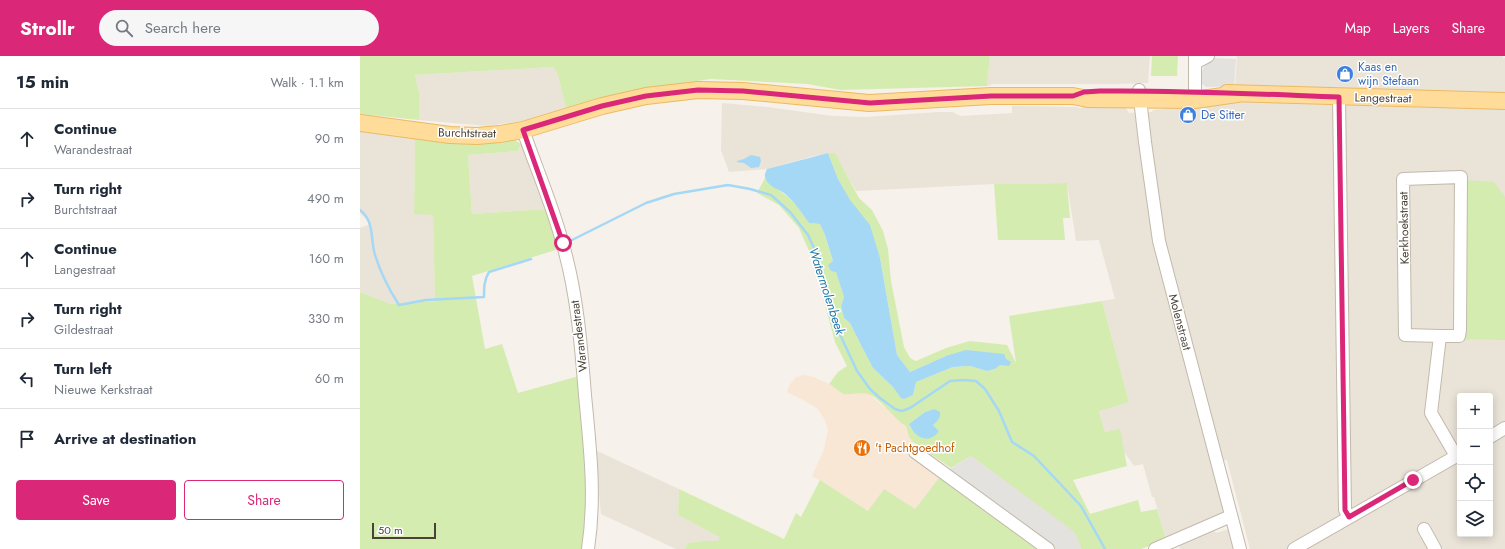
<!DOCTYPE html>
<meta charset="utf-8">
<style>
body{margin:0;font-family:Jost,sans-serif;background:#f6f6f7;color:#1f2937}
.controls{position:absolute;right:12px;bottom:12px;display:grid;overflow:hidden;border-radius:4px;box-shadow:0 2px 10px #0003}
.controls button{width:36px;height:36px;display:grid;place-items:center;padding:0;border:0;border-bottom:1px solid #e0e1e3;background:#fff;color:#1f2937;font:20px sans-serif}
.scale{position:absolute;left:12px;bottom:10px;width:64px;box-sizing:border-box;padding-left:4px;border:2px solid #4a4237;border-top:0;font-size:11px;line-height:14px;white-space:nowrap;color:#4a4237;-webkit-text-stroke:3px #fff;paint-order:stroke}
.stop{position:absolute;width:12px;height:12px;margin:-9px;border:3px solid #db2777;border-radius:50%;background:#fff}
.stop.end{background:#db2777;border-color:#fff;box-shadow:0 1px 4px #0008}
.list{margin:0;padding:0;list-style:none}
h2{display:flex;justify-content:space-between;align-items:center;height:52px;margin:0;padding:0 16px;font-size:17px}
h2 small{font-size:13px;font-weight:400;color:#747a83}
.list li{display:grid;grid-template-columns:26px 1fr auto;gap:12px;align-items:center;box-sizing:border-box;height:60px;padding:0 16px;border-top:1px solid #e0e1e3}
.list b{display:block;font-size:15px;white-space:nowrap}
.list p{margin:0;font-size:13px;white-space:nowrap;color:#747a83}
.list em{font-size:13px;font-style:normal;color:#747a83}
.actions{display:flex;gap:8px;padding:12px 16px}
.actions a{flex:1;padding:9px 0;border:1px solid #db2777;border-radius:4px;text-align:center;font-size:14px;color:#db2777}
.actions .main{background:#db2777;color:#fff}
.icon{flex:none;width:22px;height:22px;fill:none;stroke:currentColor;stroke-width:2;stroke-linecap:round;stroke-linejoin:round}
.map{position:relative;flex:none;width:1145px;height:493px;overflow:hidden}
header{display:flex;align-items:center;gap:24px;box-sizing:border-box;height:56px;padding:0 20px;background:#db2777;color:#fff}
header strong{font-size:19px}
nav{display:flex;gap:22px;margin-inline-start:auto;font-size:14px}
.search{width:280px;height:36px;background:#f6f6f7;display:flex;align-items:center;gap:10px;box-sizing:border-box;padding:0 14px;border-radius:22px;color:#747a83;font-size:15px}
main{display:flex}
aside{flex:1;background:#fff}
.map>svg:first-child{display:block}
.residential{fill:#eae3d8;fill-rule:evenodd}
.commercial{fill:#f8e7d5}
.green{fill:#d5ecb1;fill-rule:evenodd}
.parking{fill:#e4e2de}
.water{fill:#a4d8f5}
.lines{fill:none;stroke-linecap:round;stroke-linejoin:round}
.stream{stroke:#a4d8f5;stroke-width:2.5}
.minor-casing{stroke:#c2b9ac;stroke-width:14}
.major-casing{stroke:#ebba62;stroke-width:18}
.minor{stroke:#fff;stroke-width:12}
.major{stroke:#ffdc9a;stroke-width:16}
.route{stroke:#db2777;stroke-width:5}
.labels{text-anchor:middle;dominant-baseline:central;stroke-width:3;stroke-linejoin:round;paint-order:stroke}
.shop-label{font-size:12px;fill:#366cbe;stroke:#fff;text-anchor:start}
.street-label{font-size:12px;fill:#4a4237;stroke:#fff}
.food-label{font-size:12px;fill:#c56008;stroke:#fff;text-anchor:start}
.water-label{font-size:13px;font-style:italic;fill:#267cad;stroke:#fff}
</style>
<header>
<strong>Strollr</strong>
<div class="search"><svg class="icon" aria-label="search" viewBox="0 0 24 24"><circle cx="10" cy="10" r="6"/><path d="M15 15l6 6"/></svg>Search here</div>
<nav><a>Map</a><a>Layers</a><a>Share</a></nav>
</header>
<main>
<aside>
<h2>15 min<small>Walk · 1.1 km</small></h2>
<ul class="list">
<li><svg class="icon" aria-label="ahead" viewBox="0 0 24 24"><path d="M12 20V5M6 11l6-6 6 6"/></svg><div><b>Continue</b><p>Warandestraat</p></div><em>90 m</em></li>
<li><svg class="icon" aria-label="right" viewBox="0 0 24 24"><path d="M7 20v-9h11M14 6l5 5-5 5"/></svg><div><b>Turn right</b><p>Burchtstraat</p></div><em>490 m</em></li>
<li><svg class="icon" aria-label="ahead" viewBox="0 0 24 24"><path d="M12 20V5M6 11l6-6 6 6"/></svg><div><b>Continue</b><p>Langestraat</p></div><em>160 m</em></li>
<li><svg class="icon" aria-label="right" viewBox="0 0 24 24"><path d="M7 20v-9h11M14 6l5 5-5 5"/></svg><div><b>Turn right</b><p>Gildestraat</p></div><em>330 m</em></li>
<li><svg class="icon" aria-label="left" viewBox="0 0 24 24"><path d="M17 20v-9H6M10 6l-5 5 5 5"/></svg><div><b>Turn left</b><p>Nieuwe Kerkstraat</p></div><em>60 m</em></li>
<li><svg class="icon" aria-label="arrive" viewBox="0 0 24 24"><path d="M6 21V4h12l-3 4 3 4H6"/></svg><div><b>Arrive at destination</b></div></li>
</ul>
<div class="actions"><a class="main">Save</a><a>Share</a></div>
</aside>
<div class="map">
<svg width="1145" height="493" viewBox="0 0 1145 493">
<rect width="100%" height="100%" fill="#f6f1ea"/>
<g class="residential">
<path d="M630,0H790L788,27L757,28V50L765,51L769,57L792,56L793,54L853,48L875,31L877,0H1143V2H1145V493H890L867,404L852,406L865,458L806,483L794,441H792L783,408L774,410L749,375L745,376L739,354L769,346L742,245L755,243L739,184L716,185L707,127L634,128L496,135L475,98L471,97L453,100L407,113L369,116L361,94L362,47L407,51L473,60L506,61L579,56H592L601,60L652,57V50L718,51V52H722V50H757V28H631V29L627,30ZM1100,340H1130V478H1100Z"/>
<polygon points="195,11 198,20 206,52 170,64 127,70 59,64 59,36 55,19"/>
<polygon points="0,75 55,81 54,158 73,158 75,245 31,248 0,236 0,172 8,169 9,166 0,157"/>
<polygon points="161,88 167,100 187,153 112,158 108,99 158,95"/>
<polygon points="235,394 319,433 318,459 361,481 358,486 343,485 328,487 325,493 316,493 241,458"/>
<polygon points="853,473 856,477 869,473 874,493 820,493 819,488"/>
</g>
<polygon class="commercial" points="444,319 454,321 469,328 483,338 498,337 509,338 531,357 539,365 546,370 549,380 553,386 547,393 582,418 555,453 508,455 460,424 452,420 464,394 468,373 464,362 457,352 443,344 427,336 429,330 436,321"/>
<g class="green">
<polygon points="0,0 630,0 627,30 480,34 448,28 351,23 269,35 206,52 198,20 194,11 55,19 59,36 59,64 0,58"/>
<polygon points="792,0 818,0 817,20 791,20"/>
<polygon points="55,81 152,82 161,88 158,95 108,99 112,158 187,153 202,192 112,220 125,293 142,288 158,337 219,320 228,408 224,493 0,493 0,236 31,248 75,245 73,159 54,158"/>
<path d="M468,97H475L499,142L512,154L523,175L528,193L531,225L544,291L550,302L556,305L586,292L610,285L647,289L656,307L649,260L742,245L769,346L739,355L745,376L760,373L767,410L713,424L730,458L778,444L781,456L797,453L806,483L781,493H721L715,478L611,400L591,412L553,386L549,381L546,370C533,363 521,342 508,338C499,336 491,339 483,338L469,328L478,316L487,310L475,286L453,204L439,172L419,149L397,137L405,122C410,130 417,132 424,138C435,146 441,156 449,167L460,168L465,179L484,241L481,250L484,262L490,267L503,293L513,312L533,331L541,341L553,339L556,326L593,311L610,310L627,315L635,313L640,309L586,300L550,316L537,299L520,202L478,123ZM574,353L573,369L579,375L563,382L552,374L549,368L565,356Z"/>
<polygon points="1104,124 1134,126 1145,141 1145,284 1102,283"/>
<polygon points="707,127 710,162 703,162 705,184 638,184 634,128"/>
<polygon points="582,418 676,493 325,493 328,487 343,485 358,485 360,481 318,459 319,433 424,483 436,457 441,461 460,424 508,455 524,433 555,453"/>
</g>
<g class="parking">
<polygon points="850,2 876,3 874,30 846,31 841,27 840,18"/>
<polygon points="611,400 708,471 716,478 721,493 676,493 582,418"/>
</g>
<g class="water">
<path d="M468,97L478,123L490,144L510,169L520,202L537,299L550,316L586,300L606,294L644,298L646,303L651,306L649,310L640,309L635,313L627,315L610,310L593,311L556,326L553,339L544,343L541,342L533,331L513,312L503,293L490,267L484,262L481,250L484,241L476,216L471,215L468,209L473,205L465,179L460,168L449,167C441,156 434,145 424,137C418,133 410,131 406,124C404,120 405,117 407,113Z"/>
<polygon points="391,99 400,101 401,105 399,111 391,112 384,107 377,106 377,105 384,103"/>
<path d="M574,353L580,356C581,362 577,365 573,369L579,375C569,389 555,382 549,368L565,356Z"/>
</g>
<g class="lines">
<g class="stream">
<path d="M0,154C15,166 10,182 15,199C20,215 30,235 39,249L66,244L124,241C124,232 124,224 129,216L171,203"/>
<polyline points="210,185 286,147 314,138 368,129 390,133 411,139 430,156 448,179 457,199 477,272 497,315 510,333 520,342 535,353 542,355 550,352 590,325 603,324 616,325 625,333 639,355 652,386 674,400 721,450 745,493"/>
</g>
<g class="minor-casing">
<g id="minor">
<polyline points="835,0 835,44"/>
<polyline points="835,7 848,0"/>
<polyline points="779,34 785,86 799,185 880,493"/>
<polyline points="979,41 985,454 989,461"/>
<path d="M163,74C176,112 193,150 203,189C217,237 221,288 225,339C230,392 236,440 228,493"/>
<polyline points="1080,280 1099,280 1100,274 1101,121 1043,123 1045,279 1080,280 1071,357 1096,400"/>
<polyline points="1130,381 1145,372"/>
<polyline points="555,396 688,493"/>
<polyline points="1064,473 1075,493"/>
<polyline points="795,493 871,460"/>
<polyline points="934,493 1100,398"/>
</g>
</g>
<g class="major-casing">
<g id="major">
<polyline points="867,37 1145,45"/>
<polyline points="0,67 90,79 117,80 140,78 163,74 242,50 286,40 338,34 383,35 509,47 631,40 713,40 728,43 835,44 877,38"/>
</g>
</g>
<use href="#minor" class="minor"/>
<use href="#major" class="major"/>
</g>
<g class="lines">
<path class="route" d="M203,187L163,74L242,50L286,40L338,34L383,35L510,47L631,40H713L724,36L740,35C820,34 899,38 979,41L985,454L989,461L1053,424"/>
</g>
<defs>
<g id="shop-disc" transform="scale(0.9)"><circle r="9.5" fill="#3f7fe0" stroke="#fff"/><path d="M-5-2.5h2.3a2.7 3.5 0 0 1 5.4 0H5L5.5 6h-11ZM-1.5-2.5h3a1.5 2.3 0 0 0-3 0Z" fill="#fff"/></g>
<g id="restaurant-disc" transform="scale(0.9)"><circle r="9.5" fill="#e8710a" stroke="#fff"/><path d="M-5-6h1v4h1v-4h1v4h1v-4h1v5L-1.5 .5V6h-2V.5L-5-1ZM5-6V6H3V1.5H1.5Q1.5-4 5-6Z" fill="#fff"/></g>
</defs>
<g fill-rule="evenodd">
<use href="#shop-disc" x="985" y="18"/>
<use href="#shop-disc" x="828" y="59"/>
<use href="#restaurant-disc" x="502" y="392"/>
</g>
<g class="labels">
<g class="shop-label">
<text x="998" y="11">Kaas en<tspan x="998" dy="14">wijn Stefaan</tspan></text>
<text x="841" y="59">De Sitter</text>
</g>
<g class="street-label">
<text transform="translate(1023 42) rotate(1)">Langestraat</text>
<text transform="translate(107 77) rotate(1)">Burchtstraat</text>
<text transform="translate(1044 172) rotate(-91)">Kerkhoekstraat</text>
<text transform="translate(820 266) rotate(75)">Molenstraat</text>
<text transform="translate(219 280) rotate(-97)">Warandestraat</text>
</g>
<g class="food-label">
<text x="515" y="392">'t Pachtgoedhof</text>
</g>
<g class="water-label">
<text transform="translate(467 235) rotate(72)">Watermolenbeek</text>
</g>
</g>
</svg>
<div class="controls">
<button>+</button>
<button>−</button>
<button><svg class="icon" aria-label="locate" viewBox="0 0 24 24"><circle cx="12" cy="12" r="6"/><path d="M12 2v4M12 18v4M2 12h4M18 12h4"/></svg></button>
<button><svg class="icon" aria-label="layers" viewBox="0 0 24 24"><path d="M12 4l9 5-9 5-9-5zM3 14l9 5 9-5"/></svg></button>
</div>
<div class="scale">50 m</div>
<div class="stop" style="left:203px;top:187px"></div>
<div class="stop end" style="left:1053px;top:424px"></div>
</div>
</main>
